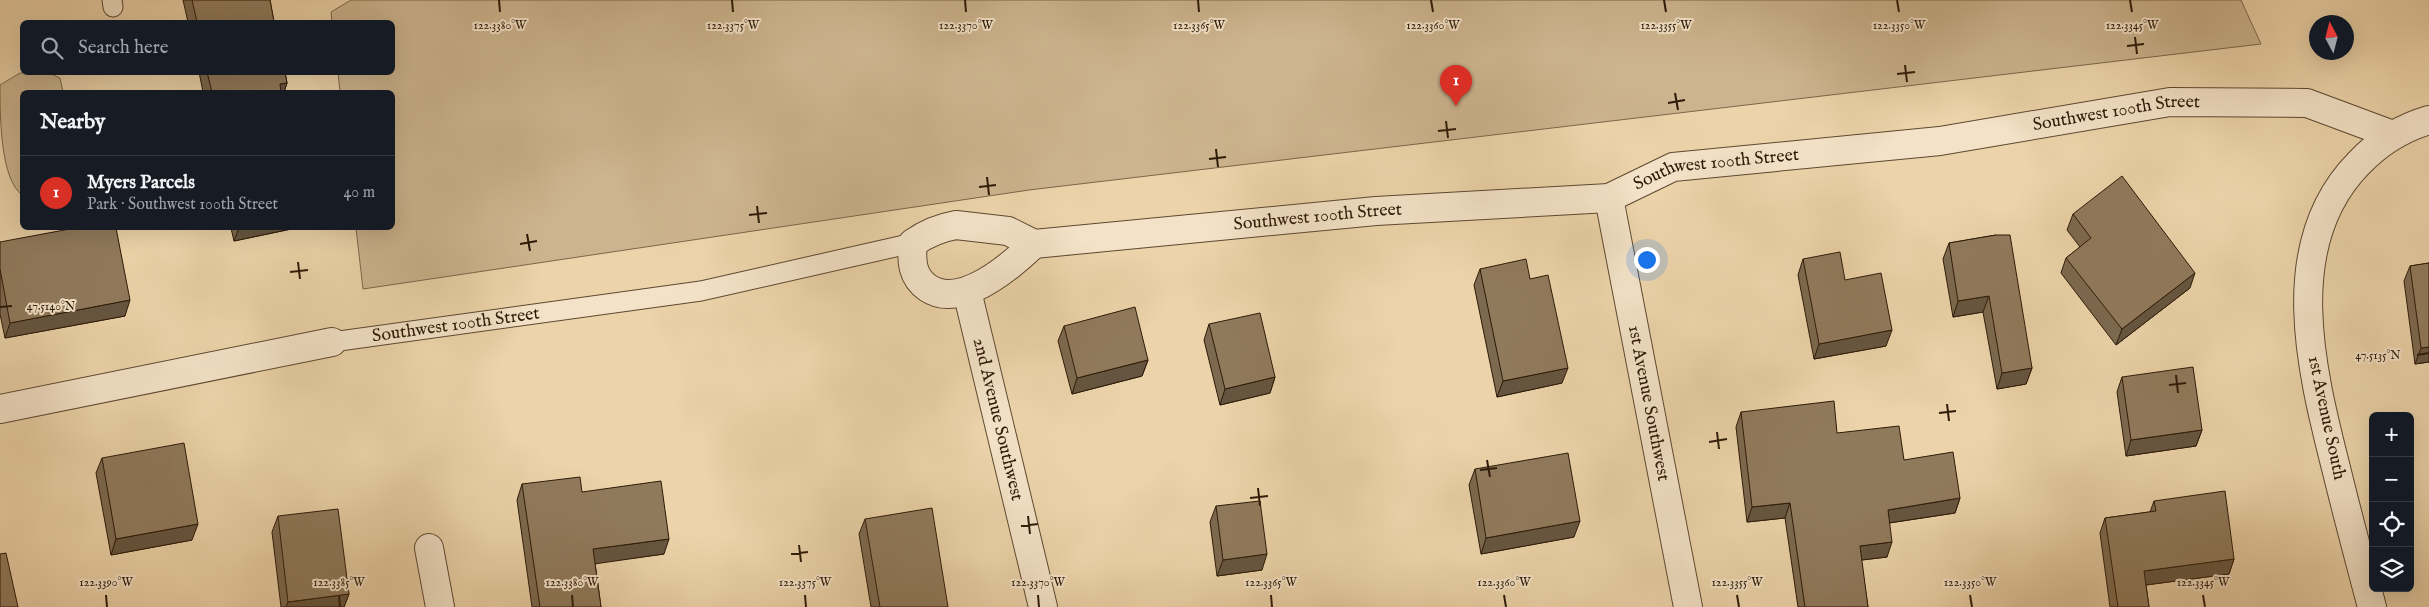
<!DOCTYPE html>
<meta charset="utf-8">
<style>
body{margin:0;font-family:"IM FELL English",serif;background:#20242c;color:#f1f3f6}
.controls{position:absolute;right:15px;bottom:15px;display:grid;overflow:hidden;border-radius:8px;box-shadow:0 5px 20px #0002}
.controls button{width:45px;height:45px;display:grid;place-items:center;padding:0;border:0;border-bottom:1px solid #363941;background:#171b24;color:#f1f3f6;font:25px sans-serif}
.compass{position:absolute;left:2309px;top:15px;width:45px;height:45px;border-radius:50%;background:#171b24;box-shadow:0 5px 20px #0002;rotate:353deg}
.you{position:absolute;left:1646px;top:259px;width:18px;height:18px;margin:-12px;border:4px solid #fff;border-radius:50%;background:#1a73e8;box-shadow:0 0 0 8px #1a73e833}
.badge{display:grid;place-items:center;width:32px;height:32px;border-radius:50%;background:#d93025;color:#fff;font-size:16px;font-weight:700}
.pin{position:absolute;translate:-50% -41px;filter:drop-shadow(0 1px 2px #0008)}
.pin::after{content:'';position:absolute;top:26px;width:18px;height:15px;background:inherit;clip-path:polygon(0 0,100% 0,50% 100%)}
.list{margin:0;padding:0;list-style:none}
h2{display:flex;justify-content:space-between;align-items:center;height:65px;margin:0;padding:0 20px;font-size:21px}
h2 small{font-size:16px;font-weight:400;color:#9ea1a6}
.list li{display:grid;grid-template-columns:32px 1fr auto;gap:15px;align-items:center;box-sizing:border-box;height:75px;padding:0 20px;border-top:1px solid #363941}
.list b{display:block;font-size:19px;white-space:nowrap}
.list p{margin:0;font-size:16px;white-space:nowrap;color:#9ea1a6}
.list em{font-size:16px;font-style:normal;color:#9ea1a6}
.icon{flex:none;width:28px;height:28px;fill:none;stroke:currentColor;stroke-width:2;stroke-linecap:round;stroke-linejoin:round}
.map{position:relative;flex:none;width:2429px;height:607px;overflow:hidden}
.search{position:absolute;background:#171b24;box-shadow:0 5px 20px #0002;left:20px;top:20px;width:375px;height:55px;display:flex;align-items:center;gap:12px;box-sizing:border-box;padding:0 18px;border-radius:8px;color:#9ea1a6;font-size:19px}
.panel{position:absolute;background:#171b24;box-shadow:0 5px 20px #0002;left:20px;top:90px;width:375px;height:140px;border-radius:8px}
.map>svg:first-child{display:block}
.green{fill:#ccb48e;stroke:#7c674b}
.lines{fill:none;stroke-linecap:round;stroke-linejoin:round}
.service-casing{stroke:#5d4830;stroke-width:21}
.minor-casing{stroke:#5d4830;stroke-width:30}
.service{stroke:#f3e2c7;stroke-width:19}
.minor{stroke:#f3e2c7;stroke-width:28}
.wall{fill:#7c694f;stroke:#2d1a08}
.shaded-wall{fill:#655540;stroke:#2d1a08}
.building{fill:#907a5c;stroke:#2d1a08}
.ticks{fill:none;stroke:#2d1a08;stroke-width:2}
.labels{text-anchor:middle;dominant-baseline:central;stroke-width:4;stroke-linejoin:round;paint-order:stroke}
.street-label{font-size:18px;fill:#2d1a08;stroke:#f3e2c7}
.ticks-label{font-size:12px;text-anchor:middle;fill:#2d1a08;stroke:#f3e2c7;stroke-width:4;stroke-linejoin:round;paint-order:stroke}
</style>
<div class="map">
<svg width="2429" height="607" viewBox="0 0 2429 607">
<rect width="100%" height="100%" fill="#ecd3a9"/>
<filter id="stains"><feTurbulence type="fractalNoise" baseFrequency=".004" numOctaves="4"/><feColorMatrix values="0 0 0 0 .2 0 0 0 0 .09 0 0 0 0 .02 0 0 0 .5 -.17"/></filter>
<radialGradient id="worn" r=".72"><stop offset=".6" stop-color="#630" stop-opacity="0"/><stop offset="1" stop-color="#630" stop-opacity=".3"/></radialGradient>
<g class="green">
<polygon points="351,0 2241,0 2261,44 1029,190 363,289 356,228 392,228 392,92 340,92 338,73 392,72 392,22 332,22 331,12"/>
<path d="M20,73H49L60,78L63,92H22V195C0,178 0,116 0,85Z"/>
</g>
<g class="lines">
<g class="service-casing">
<g id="service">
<polyline points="112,0 113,7"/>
<path id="s1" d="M332,342L701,291L913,243"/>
</g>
</g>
<g class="minor-casing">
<g id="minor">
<path id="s2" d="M1609,198L1688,607"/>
<path d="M956,225L1008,231L1034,244C1011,266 961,310 928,288C912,277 911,261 913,243C927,233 939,228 956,225Z"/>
<path id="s3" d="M1034,244L1376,211L1609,198L1673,167L1940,141L2170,102L2307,103L2393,135"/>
<path id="s4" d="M967,291L1043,607"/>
<polyline points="0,409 332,342"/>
<polyline points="429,548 440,607"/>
<path d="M2372,607C2360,562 2348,517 2337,472C2312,373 2278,245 2359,163C2378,143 2402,128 2429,120"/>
</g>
</g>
<use href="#service" class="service"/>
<use href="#minor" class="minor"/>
</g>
<g class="wall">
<polygon points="183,0 270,0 274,22 188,22"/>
<polygon points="199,72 285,72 287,83 284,92 203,92"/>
<polygon points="2073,214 2190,288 2116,345 2061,273 2066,258 2080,247 2067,230"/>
<polygon points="231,228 296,228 234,241"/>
<polygon points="1996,235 2032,368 2026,384 1997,389 1983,312 1953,317 1943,259 1949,243"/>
<polygon points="0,242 125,316 5,338 0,314"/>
<polygon points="1803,259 1845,280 1886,346 1814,359 1798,275"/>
<polygon points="2429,263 2429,362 2415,364 2404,281 2410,266"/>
<polygon points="1480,269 1530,279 1562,383 1497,397 1474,285"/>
<polygon points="1209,324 1275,377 1270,393 1220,405 1204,340"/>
<polygon points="1064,326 1148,360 1142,376 1072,394 1058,341"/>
<polygon points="2122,377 2202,430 2196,446 2126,456 2117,392"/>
<polygon points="1741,412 1837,433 1904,460 1960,498 1955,513 1889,523 1887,557 1861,560 1868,607 1798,607 1785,518 1747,522 1736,427"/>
<polygon points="102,458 192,540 111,555 96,473"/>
<polygon points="1475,469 1574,537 1481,554 1469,485"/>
<polygon points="522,484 582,492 664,554 595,563 601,607 532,607 517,500"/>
<polygon points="2154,501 2234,559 2229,574 2146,585 2149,607 2110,607 2100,533 2105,518 2150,512"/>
<polygon points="1216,506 1262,570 1217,576 1210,522"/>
<polygon points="278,516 349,594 344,607 281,607 272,532"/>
<polygon points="865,519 948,607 871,607 859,534"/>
</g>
<g class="shaded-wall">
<polygon points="287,83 284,92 277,92 280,84"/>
<polygon points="239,228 296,228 234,241"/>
<polygon points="2195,273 2190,288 2116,345 2122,329"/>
<polygon points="1989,296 1983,312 1953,317 1958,301"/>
<polygon points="130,300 125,316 5,338 10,323"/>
<polygon points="1892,330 1886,346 1814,359 1819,344"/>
<polygon points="2429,347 2429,362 2415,364 2421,348"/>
<polygon points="1148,360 1142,376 1072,394 1077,378"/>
<polygon points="1568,368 1562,383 1497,397 1503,381"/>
<polygon points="2032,368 2026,384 1997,389 2002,373"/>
<polygon points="1275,377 1270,393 1220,405 1225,389"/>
<polygon points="2202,430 2196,446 2126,456 2131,440"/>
<polygon points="1960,498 1955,513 1882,524 1888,510"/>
<polygon points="1790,503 1785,518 1747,522 1752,507"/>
<polygon points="1580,521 1574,537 1481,554 1486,538"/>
<polygon points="198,524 192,540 111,555 116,539"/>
<polygon points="669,539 664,554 587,565 593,549"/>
<polygon points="1892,542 1887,557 1854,561 1860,546"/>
<polygon points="1267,554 1262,570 1217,576 1223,560"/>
<polygon points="2234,559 2229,574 2138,586 2144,571"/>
<polygon points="349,594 344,607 286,607 288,602"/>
</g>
<g class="building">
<polygon points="192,0 270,0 274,22 197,22"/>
<polygon points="207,72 285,72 287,83 280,84 281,92 212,92"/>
<polygon points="2122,176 2195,273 2122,329 2066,258 2091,238 2073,214"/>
<polygon points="75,228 116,228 130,300 10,323 0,269 0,242"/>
<polygon points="1996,235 2010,235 2032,368 2002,373 1989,296 1958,301 1949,243"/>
<polygon points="1840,252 1845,280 1881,273 1892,330 1819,344 1803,259"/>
<polygon points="1526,259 1530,279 1548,275 1568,368 1503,381 1480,269"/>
<polygon points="2429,263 2429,347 2421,348 2410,266"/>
<polygon points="1135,307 1148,360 1077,378 1064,326"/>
<polygon points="1260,313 1275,377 1225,389 1209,324"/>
<polygon points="2193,367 2202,430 2131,440 2122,377"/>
<polygon points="1834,401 1837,433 1899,426 1904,460 1953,452 1960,498 1888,510 1892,542 1860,546 1868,607 1805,607 1790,503 1752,507 1741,412"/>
<polygon points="184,443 198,524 116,539 102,458"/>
<polygon points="1568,453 1580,521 1486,538 1475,469"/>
<polygon points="580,477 582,492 661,481 669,539 593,549 601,607 540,607 522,484"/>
<polygon points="2225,491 2234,559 2144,571 2149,607 2118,607 2105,518 2156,511 2154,501"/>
<polygon points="1260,501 1267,554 1223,560 1216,506"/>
<polygon points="932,508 948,607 880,607 865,519"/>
<polygon points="338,509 349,594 288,602 278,516"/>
<polygon points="6,553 18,607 0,607 0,554"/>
</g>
<path class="ticks" d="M499,0L500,12M732,0L733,12M965,0L966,12M1198,0L1199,12M1431,0L1433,12M1664,0L1666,12M1897,0L1899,12M2130,0L2132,12M2135,37L2137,54M2127,46L2144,44M1905,65L1907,82M1897,74L1915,72M1675,93L1678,110M1668,103L1685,100M1446,121L1448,138M1438,131L1456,129M1216,149L1218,167M1209,159L1226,157M987,177L989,195M979,187L996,185M757,206L759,223M749,215L767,213M527,234L530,251M520,244L537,241M298,262L300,279M290,272L308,270M0,307L12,306M2417,355L2429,353M2176,375L2178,393M2169,385L2186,383M1947,404L1949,421M1939,413L1956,411M1717,432L1719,449M1709,442L1727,439M1487,460L1490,477M1480,470L1497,468M1258,488L1260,506M1250,498L1268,496M1028,516L1030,534M1021,526L1038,524M799,545L801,562M791,554L808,552M106,595L107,607M339,595L340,607M572,595L573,607M805,595L806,607M1038,595L1039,607M1271,595L1272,607M1504,595L1506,607M1737,595L1739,607M1970,595L1972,607M2203,595L2205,607"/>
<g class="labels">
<g class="street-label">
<text stroke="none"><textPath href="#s3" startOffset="1095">Southwest 100th Street</textPath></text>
<text stroke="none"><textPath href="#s3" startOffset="690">Southwest 100th Street</textPath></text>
<text stroke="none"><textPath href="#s3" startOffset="285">Southwest 100th Street</textPath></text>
<text stroke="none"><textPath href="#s1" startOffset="125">Southwest 100th Street</textPath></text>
<text stroke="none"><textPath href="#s2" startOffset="209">1st Avenue Southwest</textPath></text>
<text transform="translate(2326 418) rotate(78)">1st Avenue South</text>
<text stroke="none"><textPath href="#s4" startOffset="132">2nd Avenue Southwest</textPath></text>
</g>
</g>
<g class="ticks-label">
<text x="500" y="29">122.3380°W</text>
<text x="733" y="29">122.3375°W</text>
<text x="966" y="29">122.3370°W</text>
<text x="1199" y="29">122.3365°W</text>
<text x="1433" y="29">122.3360°W</text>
<text x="1666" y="29">122.3355°W</text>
<text x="1899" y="29">122.3350°W</text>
<text x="2132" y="29">122.3345°W</text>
<text x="51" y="310">47.5140°N</text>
<text x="2378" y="359">47.5135°N</text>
<text x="106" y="586">122.3390°W</text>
<text x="339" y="586">122.3385°W</text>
<text x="572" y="586">122.3380°W</text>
<text x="805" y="586">122.3375°W</text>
<text x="1038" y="586">122.3370°W</text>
<text x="1271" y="586">122.3365°W</text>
<text x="1504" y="586">122.3360°W</text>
<text x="1737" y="586">122.3355°W</text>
<text x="1970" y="586">122.3350°W</text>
<text x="2203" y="586">122.3345°W</text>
</g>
<rect width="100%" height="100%" filter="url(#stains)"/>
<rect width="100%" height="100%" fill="url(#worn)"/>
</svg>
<div class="controls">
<button>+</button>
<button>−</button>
<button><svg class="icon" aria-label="locate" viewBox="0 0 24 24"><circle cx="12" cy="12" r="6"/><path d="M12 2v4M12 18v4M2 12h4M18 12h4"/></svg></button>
<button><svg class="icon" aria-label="layers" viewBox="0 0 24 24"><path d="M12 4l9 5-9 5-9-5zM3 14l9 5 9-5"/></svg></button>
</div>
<svg class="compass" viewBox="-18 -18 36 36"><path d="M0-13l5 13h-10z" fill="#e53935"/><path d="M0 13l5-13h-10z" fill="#9ea1a6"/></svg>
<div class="you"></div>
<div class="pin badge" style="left:1456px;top:106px">1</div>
<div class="search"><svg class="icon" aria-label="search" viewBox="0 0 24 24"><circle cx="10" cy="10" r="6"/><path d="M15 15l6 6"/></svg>Search here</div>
<section class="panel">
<h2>Nearby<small></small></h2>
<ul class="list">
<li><span class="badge">1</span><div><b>Myers Parcels</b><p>Park · Southwest 100th Street</p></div><em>40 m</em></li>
</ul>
</section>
</div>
